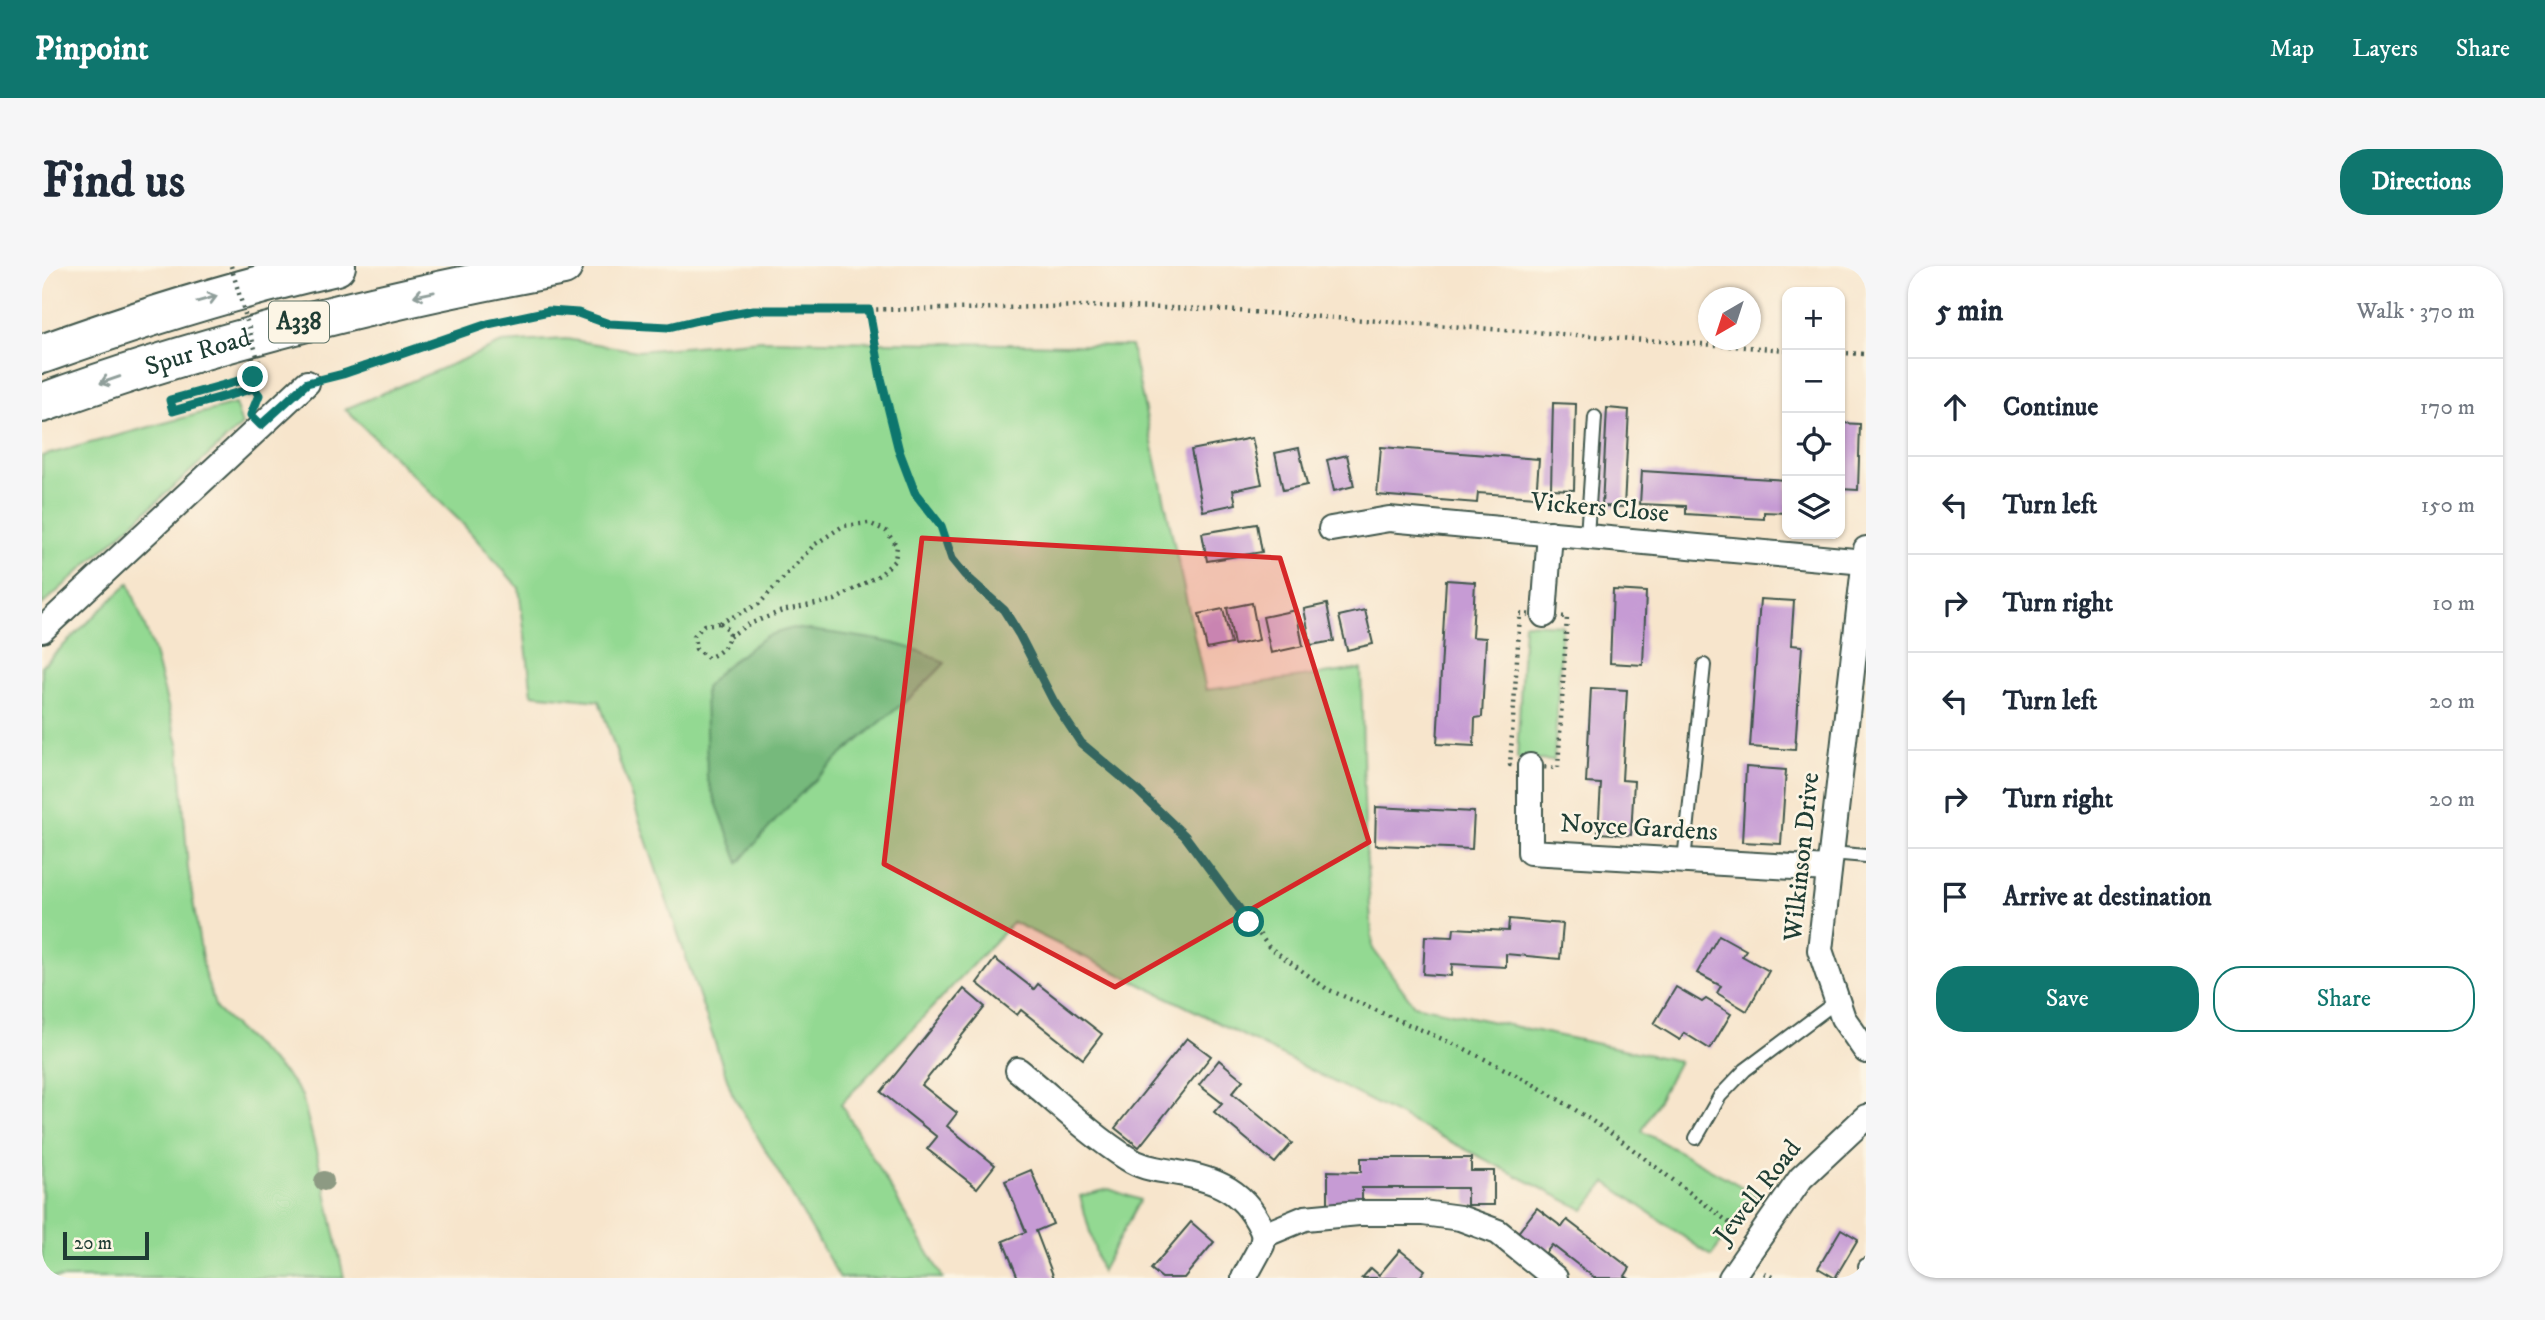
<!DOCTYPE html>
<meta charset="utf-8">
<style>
body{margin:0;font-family:"IM FELL DW Pica",serif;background:#f6f6f7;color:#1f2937}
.controls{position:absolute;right:21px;top:21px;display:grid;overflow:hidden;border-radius:14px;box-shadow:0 2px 5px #0004}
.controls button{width:63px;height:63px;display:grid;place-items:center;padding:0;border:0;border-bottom:2px solid #e0e1e3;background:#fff;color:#1f2937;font:35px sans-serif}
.compass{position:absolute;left:1656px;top:21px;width:63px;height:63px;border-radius:50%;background:#fff;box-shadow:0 2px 5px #0004;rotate:219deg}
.scale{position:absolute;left:21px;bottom:18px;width:86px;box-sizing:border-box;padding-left:7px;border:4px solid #1f3d34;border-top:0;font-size:19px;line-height:24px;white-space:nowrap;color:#1f3d34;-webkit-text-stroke:5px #fcf5e5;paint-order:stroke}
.stop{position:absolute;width:21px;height:21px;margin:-16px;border:5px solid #0f766e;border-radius:50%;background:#fff}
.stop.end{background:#0f766e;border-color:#fff;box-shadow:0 2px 7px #0008}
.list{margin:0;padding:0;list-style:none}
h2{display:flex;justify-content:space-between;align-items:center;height:91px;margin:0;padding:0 28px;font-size:30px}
h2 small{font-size:23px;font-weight:400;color:#747a83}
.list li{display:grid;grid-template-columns:46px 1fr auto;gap:21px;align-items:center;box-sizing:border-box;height:98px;padding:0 28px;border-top:2px solid #e0e1e3}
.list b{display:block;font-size:26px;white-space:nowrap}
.list em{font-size:23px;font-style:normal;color:#747a83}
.actions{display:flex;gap:14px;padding:21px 28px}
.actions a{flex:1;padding:16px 0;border:2px solid #0f766e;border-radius:28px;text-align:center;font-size:24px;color:#0f766e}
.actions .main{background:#0f766e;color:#fff}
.icon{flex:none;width:38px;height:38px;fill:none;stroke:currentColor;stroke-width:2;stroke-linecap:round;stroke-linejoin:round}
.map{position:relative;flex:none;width:1824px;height:1012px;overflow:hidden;border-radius:28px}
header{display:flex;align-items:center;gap:42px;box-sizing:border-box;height:98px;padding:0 35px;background:#0f766e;color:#fff}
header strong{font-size:33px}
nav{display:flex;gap:38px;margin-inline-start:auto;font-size:24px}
.intro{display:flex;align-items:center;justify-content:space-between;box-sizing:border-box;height:168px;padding:0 42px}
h1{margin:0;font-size:49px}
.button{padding:18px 32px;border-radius:28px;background:#0f766e;color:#fff;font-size:24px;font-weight:700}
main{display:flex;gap:42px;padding:0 42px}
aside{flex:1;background:#fff;border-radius:28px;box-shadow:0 2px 5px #0004}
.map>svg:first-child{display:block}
.green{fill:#93d992;stroke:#598b63;stroke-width:2}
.forest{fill:#76b97c;stroke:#4a7b58;stroke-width:2}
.building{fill:#c69bd4}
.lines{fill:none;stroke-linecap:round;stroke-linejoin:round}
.service-casing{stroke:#3f564b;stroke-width:16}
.minor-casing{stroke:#3f564b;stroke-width:28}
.trunk-casing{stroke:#3f564b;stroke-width:42}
.path{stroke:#3f564b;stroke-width:4.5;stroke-dasharray:2 5;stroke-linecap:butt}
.service{stroke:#fff;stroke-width:12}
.minor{stroke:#fff;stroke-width:24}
.trunk{stroke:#fff;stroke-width:38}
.path-bridge{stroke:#3f564b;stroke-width:4.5;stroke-dasharray:2 5;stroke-linecap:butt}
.tree{fill:#8d9a83}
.oneway{stroke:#8f9e9a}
.route{stroke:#0f766e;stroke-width:9}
.marked{fill:#d62828;fill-opacity:0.2;stroke:#d62828;stroke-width:5;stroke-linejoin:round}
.labels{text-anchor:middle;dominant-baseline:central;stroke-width:5;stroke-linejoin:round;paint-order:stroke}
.shield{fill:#fcf5e5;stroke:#617469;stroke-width:2}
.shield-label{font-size:24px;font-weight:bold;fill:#1f3d34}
.street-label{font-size:26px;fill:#1f3d34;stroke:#fcf5e5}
</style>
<header>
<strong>Pinpoint</strong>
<nav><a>Map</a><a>Layers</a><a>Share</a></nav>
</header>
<div class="intro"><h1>Find us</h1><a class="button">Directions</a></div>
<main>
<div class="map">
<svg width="1824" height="1012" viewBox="0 0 1824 1012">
<rect width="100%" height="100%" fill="#fcf5e5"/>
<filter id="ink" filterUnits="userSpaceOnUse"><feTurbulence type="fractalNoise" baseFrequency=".0143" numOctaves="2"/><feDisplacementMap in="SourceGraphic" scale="14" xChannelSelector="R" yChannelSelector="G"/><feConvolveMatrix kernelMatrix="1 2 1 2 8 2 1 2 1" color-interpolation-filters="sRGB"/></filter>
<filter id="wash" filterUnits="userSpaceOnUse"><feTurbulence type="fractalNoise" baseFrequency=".00686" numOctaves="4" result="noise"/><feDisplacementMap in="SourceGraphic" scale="28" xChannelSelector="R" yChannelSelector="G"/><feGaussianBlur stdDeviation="1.57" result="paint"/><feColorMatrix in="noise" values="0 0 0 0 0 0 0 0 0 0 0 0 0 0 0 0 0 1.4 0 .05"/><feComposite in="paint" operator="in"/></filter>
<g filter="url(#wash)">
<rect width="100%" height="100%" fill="#f7e5cc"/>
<g class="green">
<polygon points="524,73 596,85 720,74 1089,80 1164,424 1319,403 1323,570 1331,683 1372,739 1637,795 1600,865 1715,929 1669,990 1564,916 1542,944 1155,746 971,656 799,838 901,1012 798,1012 690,827 557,435 490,428 477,322 419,256 303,143 460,77"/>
<polygon points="193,138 200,159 0,339 0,190"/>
<polygon points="87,317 111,383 137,482 146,603 162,705 174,743 245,810 260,830 283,921 302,1012 0,1012 0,400"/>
<polygon points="1482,357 1520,359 1512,495 1475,493"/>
<polygon points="1067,923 1098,934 1059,1006 1038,930"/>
</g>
<path class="forest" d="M751,362C799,369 861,372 903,397C871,432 837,456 802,487C762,521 730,557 697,597L665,512L663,422L681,402L724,370Z"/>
<g id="blocks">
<g class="building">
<polygon points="1511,137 1534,138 1532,224 1509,223"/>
<polygon points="1565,142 1587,144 1582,241 1560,240"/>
<polygon points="1798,157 1818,158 1816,224 1798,223"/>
<polygon points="1210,172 1220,218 1191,224 1194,238 1161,245 1149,184"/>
<polygon points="1339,181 1497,193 1494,231 1436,227 1435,237 1335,229"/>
<polygon points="1257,182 1265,219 1241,224 1233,187"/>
<polygon points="1305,189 1312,220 1292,225 1285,194"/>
<polygon points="1600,205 1745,214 1745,247 1722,246 1722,253 1644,248 1644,240 1598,238"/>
<polygon points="1215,258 1220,286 1165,295 1160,267"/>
<polygon points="1404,314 1433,316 1430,371 1444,372 1440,451 1433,452 1432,480 1395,478"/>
<polygon points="1571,324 1604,326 1601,399 1568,397"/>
<polygon points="1718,333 1752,335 1749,379 1760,380 1753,484 1708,481"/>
<polygon points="1210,337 1217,374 1192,379 1185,342"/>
<polygon points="1285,338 1292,375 1269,379 1262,343"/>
<polygon points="1181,343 1189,378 1165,383 1157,348"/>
<polygon points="1254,344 1261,380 1229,387 1221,351"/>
<polygon points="1323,344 1331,378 1305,384 1297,350"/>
<polygon points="1549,422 1585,424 1580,514 1592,515 1589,569 1556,567 1559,518 1544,517"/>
<polygon points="1704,501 1744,504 1739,578 1700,576"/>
<polygon points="1334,541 1432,546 1430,583 1333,579"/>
<polygon points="1467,653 1521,658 1518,693 1464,688 1464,701 1410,698 1409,710 1381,708 1383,670 1411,671 1412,662 1466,665"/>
<polygon points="1677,669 1704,684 1700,690 1727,705 1705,745 1675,727 1679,720 1655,707"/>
<polygon points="953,693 992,723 996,718 1060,768 1041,793 979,744 975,749 935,717"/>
<polygon points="1634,721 1660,736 1664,733 1689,748 1668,783 1642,767 1638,774 1612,758"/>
<polygon points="922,723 943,741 880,819 915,847 905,860 953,899 935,922 885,883 895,871 839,826"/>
<polygon points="1145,772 1169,790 1097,881 1073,862"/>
<polygon points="1177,794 1201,814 1190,827 1250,877 1233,897 1172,846 1180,837 1157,819"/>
<polygon points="1319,892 1429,892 1429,905 1452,905 1452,939 1425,939 1425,922 1320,922 1320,939 1286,939 1286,905 1319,906"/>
<polygon points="989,904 1011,958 994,965 1012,1012 976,1012 961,975 984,966 963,915"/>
<polygon points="1495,942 1520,961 1525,954 1588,1002 1583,1010 1586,1012 1553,1012 1510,979 1502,989 1475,968"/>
<polygon points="1149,956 1172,976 1142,1012 1120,1012 1109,1003"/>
<polygon points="1799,963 1816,973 1793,1012 1776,1002"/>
<polygon points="1358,984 1383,1004 1377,1012 1320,1012 1329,1002 1337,1009"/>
</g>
</g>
</g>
<g filter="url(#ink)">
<use href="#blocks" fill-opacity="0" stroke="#3f564b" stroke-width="2"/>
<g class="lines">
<g class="service-casing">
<g id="service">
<polyline points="1545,270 1553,151"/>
<polyline points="1789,587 1824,590"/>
<polyline points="1642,595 1662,399"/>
<polyline points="1654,872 1678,830 1703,804 1795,735"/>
<polyline points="1823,1000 1824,999"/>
</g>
</g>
<g class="minor-casing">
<g id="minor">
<polyline points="1289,263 1347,253 1823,296"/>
<polyline points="1824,283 1778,684 1801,752 1824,785"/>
<polyline points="1502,349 1508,267"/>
<polyline points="0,364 265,117"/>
<polyline points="1488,500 1488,586 1787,603"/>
<path d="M976,804C1012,833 1046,867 1085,892C1100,902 1114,903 1131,906C1175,913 1205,925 1222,969L1263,952L1317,947H1381L1418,952L1456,966L1513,1012"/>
<polyline points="1202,1012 1220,979 1222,969"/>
<polyline points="1689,1012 1759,912 1824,851"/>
</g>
</g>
<g class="trunk-casing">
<g id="trunk">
<path d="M0,88C97,53 193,23 294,0"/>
<path id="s1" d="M0,137C169,75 344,33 521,0"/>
</g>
</g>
<g class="path">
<polyline points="826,44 839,112 857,185 873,227 899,260 910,293 923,309 962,344 977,368 1012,436 1039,477 1094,523 1143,570 1227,681 1285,723 1421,782 1486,815 1529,841 1573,870 1693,961"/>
<polyline points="1798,87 1824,88"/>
<polyline points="288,111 446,58 507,45 536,47 567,58 627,61 712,44 912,43 1043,40 1167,43 1745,84"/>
<polyline points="216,127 212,122 131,145 128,134 220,107"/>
<polygon points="1478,348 1525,351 1516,502 1468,499"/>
<polyline points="678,357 717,338 772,279 801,260 827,257 844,265 855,280 853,294 839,308 793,334 740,345 705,359 687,371"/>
<path d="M678,357L687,364C687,380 679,386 666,392L654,383L652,370L662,359Z"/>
<polyline points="1722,1007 1732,1012"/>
</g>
<use href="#service" class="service"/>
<use href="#minor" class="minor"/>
<use href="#trunk" class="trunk"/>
<polyline class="path-bridge" points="189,0 220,107"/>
</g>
<circle class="tree" cx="282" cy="915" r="10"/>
<defs><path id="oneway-shaft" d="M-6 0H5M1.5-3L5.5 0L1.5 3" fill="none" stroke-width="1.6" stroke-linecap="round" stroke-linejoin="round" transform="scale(1.75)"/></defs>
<g class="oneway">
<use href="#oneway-shaft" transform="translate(382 28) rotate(168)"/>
<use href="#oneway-shaft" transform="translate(165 33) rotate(-16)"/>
<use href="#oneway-shaft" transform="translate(68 114) rotate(161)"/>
</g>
</g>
<g class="lines" filter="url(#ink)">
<polyline class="route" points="211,111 128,134 131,145 212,122 217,129 209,149 219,159 265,117 301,108 446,58 507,45 536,47 567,58 627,61 656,54 712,44 827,44 839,112 857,185 873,227 899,260 910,293 923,309 962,344 977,368 1012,436 1039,477 1094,523 1143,570 1207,656"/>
</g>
<path class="marked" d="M880,272L1238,292L1327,576L1073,721L842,598Z"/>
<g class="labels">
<rect class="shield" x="227" y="35.5" width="60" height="41" rx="5"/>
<g class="shield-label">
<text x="257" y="56">A338</text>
</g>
<g class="street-label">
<text stroke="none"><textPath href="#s1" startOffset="164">Spur Road</textPath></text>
<text transform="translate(1558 242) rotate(5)">Vickers Close</text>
<text transform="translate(1597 562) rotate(3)">Noyce Gardens</text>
<text transform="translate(1760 591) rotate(-84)">Wilkinson Drive</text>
<text transform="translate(1716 926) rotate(-52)">Jewell Road</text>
</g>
</g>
</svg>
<div class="controls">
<button>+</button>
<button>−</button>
<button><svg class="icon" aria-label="locate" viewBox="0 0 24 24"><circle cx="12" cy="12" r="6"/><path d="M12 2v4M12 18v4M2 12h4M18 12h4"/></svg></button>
<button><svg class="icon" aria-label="layers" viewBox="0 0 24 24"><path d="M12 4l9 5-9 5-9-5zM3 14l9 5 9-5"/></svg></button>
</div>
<svg class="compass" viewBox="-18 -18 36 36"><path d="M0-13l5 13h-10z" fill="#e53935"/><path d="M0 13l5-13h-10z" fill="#747a83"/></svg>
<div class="scale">20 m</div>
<div class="stop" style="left:1207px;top:656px"></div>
<div class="stop end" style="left:211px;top:111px"></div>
</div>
<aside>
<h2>5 min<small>Walk · 370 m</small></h2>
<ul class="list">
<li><svg class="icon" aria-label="ahead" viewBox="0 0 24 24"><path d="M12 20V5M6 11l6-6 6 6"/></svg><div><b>Continue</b></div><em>170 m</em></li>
<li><svg class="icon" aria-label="left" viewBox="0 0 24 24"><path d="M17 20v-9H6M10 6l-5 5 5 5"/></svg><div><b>Turn left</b></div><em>150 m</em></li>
<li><svg class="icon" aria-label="right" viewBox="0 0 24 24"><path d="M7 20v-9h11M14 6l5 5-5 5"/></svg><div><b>Turn right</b></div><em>10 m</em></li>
<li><svg class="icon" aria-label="left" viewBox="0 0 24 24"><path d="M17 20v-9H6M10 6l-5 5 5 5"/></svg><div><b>Turn left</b></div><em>20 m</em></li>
<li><svg class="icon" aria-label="right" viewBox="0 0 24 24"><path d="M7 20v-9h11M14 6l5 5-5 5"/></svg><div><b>Turn right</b></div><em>20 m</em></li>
<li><svg class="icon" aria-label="arrive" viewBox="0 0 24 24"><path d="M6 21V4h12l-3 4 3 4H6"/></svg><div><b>Arrive at destination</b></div></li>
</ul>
<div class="actions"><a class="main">Save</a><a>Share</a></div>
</aside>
</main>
